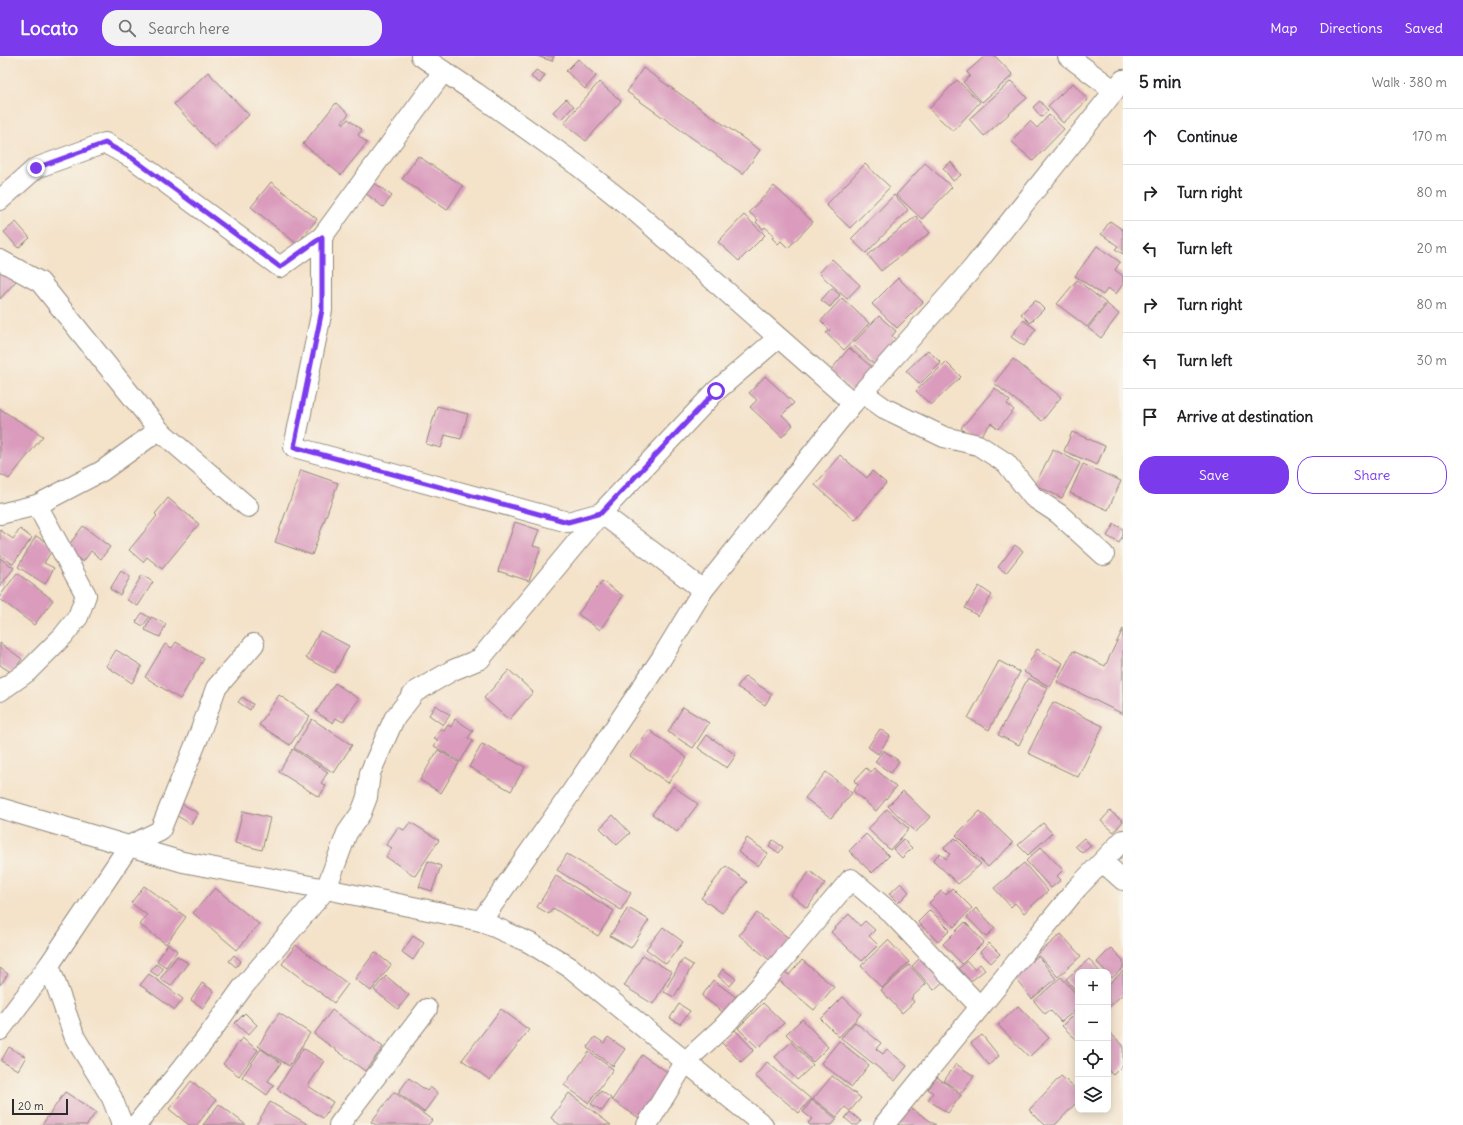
<!DOCTYPE html>
<meta charset="utf-8">
<style>
body{margin:0;font-family:Delius,sans-serif;background:#f2f2f2;color:#202124}
.controls{position:absolute;right:12px;bottom:12px;display:grid;overflow:hidden;border-radius:8px;box-shadow:0 2px 10px #0003}
.controls button{width:36px;height:36px;display:grid;place-items:center;padding:0;border:0;border-bottom:1px solid #e0e0e0;background:#fff;color:#202124;font:20px sans-serif}
.scale{position:absolute;left:12px;bottom:10px;width:56px;box-sizing:border-box;padding-left:4px;border:2px solid #2b2b2b;border-top:0;font-size:11px;line-height:14px;white-space:nowrap;color:#2b2b2b;-webkit-text-stroke:3px #f7f3e8;paint-order:stroke}
.stop{position:absolute;width:12px;height:12px;margin:-9px;border:3px solid #7c3aed;border-radius:50%;background:#fff}
.stop.end{background:#7c3aed;border-color:#fff;box-shadow:0 1px 4px #0008}
.list{margin:0;padding:0;list-style:none}
h2{display:flex;justify-content:space-between;align-items:center;height:52px;margin:0;padding:0 16px;font-size:17px}
h2 small{font-size:13px;font-weight:400;color:#757577}
.list li{display:grid;grid-template-columns:26px 1fr auto;gap:12px;align-items:center;box-sizing:border-box;height:56px;padding:0 16px;border-top:1px solid #e0e0e0}
.list b{display:block;font-size:15px;white-space:nowrap}
.list em{font-size:13px;font-style:normal;color:#757577}
.actions{display:flex;gap:8px;padding:12px 16px}
.actions a{flex:1;padding:9px 0;border:1px solid #7c3aed;border-radius:16px;text-align:center;font-size:14px;color:#7c3aed}
.actions .main{background:#7c3aed;color:#fff}
.icon{flex:none;width:22px;height:22px;fill:none;stroke:currentColor;stroke-width:2;stroke-linecap:round;stroke-linejoin:round}
.map{position:relative;flex:none;width:1123px;height:1069px;overflow:hidden}
header{display:flex;align-items:center;gap:24px;box-sizing:border-box;height:56px;padding:0 20px;background:#7c3aed;color:#fff}
header strong{font-size:19px}
nav{display:flex;gap:22px;margin-inline-start:auto;font-size:14px}
.search{width:280px;height:36px;background:#f2f2f2;display:flex;align-items:center;gap:10px;box-sizing:border-box;padding:0 14px;border-radius:16px;color:#757577;font-size:15px}
main{display:flex}
aside{flex:1;background:#fff}
.map>svg:first-child{display:block}
.building{fill:#da9bbd}
.lines{fill:none;stroke-linecap:round;stroke-linejoin:round}
.street-casing{stroke:#90867a;stroke-width:22}
.street{stroke:#fff;stroke-width:20}
.route{stroke:#7c3aed;stroke-width:5}
</style>
<header>
<strong>Locato</strong>
<div class="search"><svg class="icon" aria-label="search" viewBox="0 0 24 24"><circle cx="10" cy="10" r="6"/><path d="M15 15l6 6"/></svg>Search here</div>
<nav><a>Map</a><a>Directions</a><a>Saved</a></nav>
</header>
<main>
<div class="map">
<svg width="1123" height="1069" viewBox="0 0 1123 1069">
<rect width="100%" height="100%" fill="#f7f3e8"/>
<filter id="ink" filterUnits="userSpaceOnUse"><feTurbulence type="fractalNoise" baseFrequency=".025" numOctaves="2"/><feDisplacementMap in="SourceGraphic" scale="8" xChannelSelector="R" yChannelSelector="G"/><feConvolveMatrix kernelMatrix="1 2 1 2 8 2 1 2 1" color-interpolation-filters="sRGB"/></filter>
<filter id="wash" filterUnits="userSpaceOnUse"><feTurbulence type="fractalNoise" baseFrequency=".012" numOctaves="4" result="noise"/><feDisplacementMap in="SourceGraphic" scale="16" xChannelSelector="R" yChannelSelector="G"/><feGaussianBlur stdDeviation="0.9" result="paint"/><feColorMatrix in="noise" values="0 0 0 0 0 0 0 0 0 0 0 0 0 0 0 0 0 1.4 0 .05"/><feComposite in="paint" operator="in"/></filter>
<g filter="url(#wash)">
<rect width="100%" height="100%" fill="#f4e2c9"/>
<g id="blocks">
<g class="building">
<polygon points="537,0 554,0 552,5"/>
<polygon points="985,0 995,0 1013,19 982,46 963,26 970,20 967,16"/>
<polygon points="578,3 596,20 585,33 566,15"/>
<polygon points="643,12 760,94 743,118 627,36"/>
<polygon points="536,14 545,19 540,27 531,21"/>
<polygon points="208,16 249,59 215,92 174,48"/>
<polygon points="957,24 980,46 953,75 929,53"/>
<polygon points="1011,25 1027,42 984,80 969,63"/>
<polygon points="599,26 621,45 586,85 564,67"/>
<polygon points="1073,27 1088,44 1063,67 1048,50"/>
<polygon points="566,43 574,50 561,63 553,56"/>
<polygon points="1040,45 1048,55 1041,61 1033,51"/>
<polygon points="336,47 349,58 342,66 344,68 348,63 362,74 358,79 367,87 341,119 303,88"/>
<polygon points="1049,59 1064,73 1033,105 1011,85 1030,65 1037,72"/>
<polygon points="418,100 463,130 447,154 402,123"/>
<polygon points="951,106 961,119 953,125 943,112"/>
<polygon points="925,107 952,131 922,163 896,139"/>
<polygon points="865,108 890,131 850,172 826,149"/>
<polygon points="372,125 392,140 383,151 364,136"/>
<polygon points="271,126 317,163 297,188 251,151"/>
<polygon points="774,130 813,166 788,192 781,185 778,188 772,182 774,179 765,171 763,173 756,166 758,164 749,156"/>
<polygon points="894,139 908,154 866,197 851,183"/>
<polygon points="744,159 765,179 739,205 718,186"/>
<polygon points="916,160 930,177 881,215 868,199"/>
<polygon points="1110,165 1123,174 1123,198 1115,193 1118,190 1101,178"/>
<polygon points="16,166 30,182 18,192 4,176"/>
<polygon points="1097,190 1120,206 1115,214 1123,220 1123,228 1116,238 1108,232 1103,239 1075,220"/>
<polygon points="832,203 860,229 847,243 819,217"/>
<polygon points="0,211 16,225 0,243"/>
<polygon points="898,222 923,246 897,272 872,248"/>
<polygon points="1077,224 1106,247 1087,271 1057,248"/>
<polygon points="832,232 840,239 830,251 821,244"/>
<polygon points="842,242 869,267 844,294 826,277 830,274 821,265"/>
<polygon points="1035,244 1044,253 1030,267 1021,258"/>
<polygon points="1107,248 1119,258 1101,282 1088,272"/>
<polygon points="879,260 896,275 892,280 899,287 877,311 852,288"/>
<polygon points="1023,264 1036,273 1024,290 1011,281"/>
<polygon points="849,292 874,313 854,336 830,315"/>
<polygon points="928,294 941,307 920,328 906,315"/>
<polygon points="1013,303 1061,341 1042,365 994,327"/>
<polygon points="946,306 961,321 931,349 916,335"/>
<polygon points="765,320 794,347 782,359 793,369 782,381 750,351 757,344 749,337"/>
<polygon points="995,332 1010,345 1007,348 1014,354 998,373 991,367 976,385 961,372"/>
<polygon points="437,350 468,358 461,383 445,379 441,392 426,388"/>
<polygon points="0,353 43,380 9,423 0,418"/>
<polygon points="1072,376 1105,390 1097,409 1064,395"/>
<polygon points="1053,393 1080,407 1062,442 1035,429"/>
<polygon points="840,399 867,422 872,415 886,427 855,464 815,429"/>
<polygon points="1083,408 1121,425 1108,454 1070,437"/>
<polygon points="301,414 338,427 312,499 275,486"/>
<polygon points="168,442 199,468 162,513 147,501 143,506 129,494 157,460 155,458"/>
<polygon points="515,466 539,474 533,490 541,492 529,525 498,515"/>
<polygon points="1114,468 1123,473 1123,479 1119,487 1107,480"/>
<polygon points="83,470 110,491 101,503 91,495 83,506 66,493"/>
<polygon points="20,473 32,482 13,508 0,499 0,474 13,483"/>
<polygon points="36,480 54,491 44,507 54,512 45,528 18,511"/>
<polygon points="1015,489 1023,495 1006,517 998,511"/>
<polygon points="0,502 14,512 0,530"/>
<polygon points="121,515 130,521 120,539 110,533"/>
<polygon points="17,517 53,544 34,569 0,543 0,540"/>
<polygon points="142,519 153,526 138,550 127,544"/>
<polygon points="602,525 623,540 600,574 578,558"/>
<polygon points="979,530 992,539 978,560 965,552"/>
<polygon points="142,557 149,561 143,570 136,566"/>
<polygon points="151,561 166,568 160,581 145,574"/>
<polygon points="1123,573 1123,658 1057,626 1073,595 1105,610"/>
<polygon points="320,575 349,590 334,617 306,602"/>
<polygon points="176,586 204,603 180,643 145,621 165,588 172,592"/>
<polygon points="0,587 22,603 12,617 0,609"/>
<polygon points="1037,593 1063,607 1050,631 1024,616"/>
<polygon points="116,594 142,610 132,627 106,610"/>
<polygon points="999,605 1020,616 989,674 968,662"/>
<polygon points="509,614 533,636 509,664 484,642"/>
<polygon points="745,620 772,638 765,649 737,631"/>
<polygon points="1028,622 1048,632 1019,689 998,679"/>
<polygon points="335,627 359,643 343,666 336,662 333,667 316,656"/>
<polygon points="279,639 310,660 290,689 259,669"/>
<polygon points="242,641 253,648 250,654 238,646"/>
<polygon points="1053,646 1103,670 1078,721 1028,697"/>
<polygon points="436,649 450,659 443,669 429,659"/>
<polygon points="683,651 709,667 693,692 668,676"/>
<polygon points="312,663 352,689 334,717 294,692"/>
<polygon points="455,663 473,675 468,682 473,685 460,706 434,690 438,684 434,682 440,673 444,675 448,669 451,671"/>
<polygon points="880,673 890,680 878,698 868,691"/>
<polygon points="649,674 687,702 668,727 630,700"/>
<polygon points="707,679 736,699 727,712 698,692"/>
<polygon points="482,688 525,711 511,735 469,711"/>
<polygon points="293,693 328,716 321,727 326,730 319,741 279,716"/>
<polygon points="438,694 459,707 441,737 420,724"/>
<polygon points="883,694 899,705 891,717 875,706"/>
<polygon points="866,712 871,716 874,712 896,731 876,755 853,735 858,729 854,725"/>
<polygon points="826,716 852,737 831,762 805,742"/>
<polygon points="673,730 698,748 677,776 652,758"/>
<polygon points="903,735 930,761 916,776 888,750"/>
<polygon points="179,746 198,757 191,768 172,757"/>
<polygon points="887,753 909,773 890,794 868,773"/>
<polygon points="243,755 270,762 262,794 235,787"/>
<polygon points="980,755 1013,787 988,811 956,779"/>
<polygon points="1110,755 1123,765 1114,776 1101,765"/>
<polygon points="613,759 630,777 617,789 600,772"/>
<polygon points="410,766 439,784 415,820 386,801 392,792 386,789 398,771 404,774"/>
<polygon points="1043,767 1052,777 1028,799 1018,789"/>
<polygon points="866,778 889,800 872,817 849,795"/>
<polygon points="747,782 768,797 758,810 738,796"/>
<polygon points="955,782 981,808 958,828 933,804 940,797 946,803 950,798 944,792"/>
<polygon points="1084,782 1091,790 1082,797 1075,790"/>
<polygon points="903,783 912,792 902,802 893,793"/>
<polygon points="773,784 783,791 779,797 769,790"/>
<polygon points="1041,791 1063,814 1057,820 1061,824 1051,832 1026,805"/>
<polygon points="567,798 631,837 621,854 557,814"/>
<polygon points="428,805 441,810 432,835 419,831"/>
<polygon points="1024,807 1048,835 1024,857 1015,847 1011,851 994,832"/>
<polygon points="726,810 747,826 722,857 701,842"/>
<polygon points="810,815 825,827 807,852 791,839"/>
<polygon points="556,820 614,855 598,880 553,852 549,858 537,851"/>
<polygon points="901,827 909,836 898,847 889,838"/>
<polygon points="144,830 186,861 166,888 140,869 147,859 131,847"/>
<polygon points="215,832 259,868 237,894 193,857"/>
<polygon points="952,832 972,852 954,871 929,847 941,835 946,839"/>
<polygon points="628,852 649,864 631,892 610,880"/>
<polygon points="976,852 995,872 986,881 967,861"/>
<polygon points="930,854 950,874 938,886 918,866"/>
<polygon points="757,857 791,884 773,907 739,879"/>
<polygon points="849,858 860,870 865,865 875,874 869,880 878,889 862,905 831,876"/>
<polygon points="965,866 984,886 962,908 943,888"/>
<polygon points="663,871 683,886 666,908 646,893"/>
<polygon points="1061,878 1081,900 1058,921 1038,898"/>
<polygon points="413,880 424,887 413,904 402,896"/>
<polygon points="888,884 909,906 882,932 861,910"/>
<polygon points="989,887 1000,898 991,907 980,896"/>
<polygon points="168,888 177,895 166,911 157,905"/>
<polygon points="296,889 348,928 334,947 282,908"/>
<polygon points="1111,892 1123,904 1123,912 1112,922 1097,906"/>
<polygon points="375,896 391,909 371,935 355,923"/>
<polygon points="234,899 241,905 236,911 229,905"/>
<polygon points="643,899 672,916 653,948 624,930"/>
<polygon points="177,900 188,907 171,930 160,923"/>
<polygon points="1038,900 1056,923 1032,943 1013,919"/>
<polygon points="920,902 946,923 934,934 912,910"/>
<polygon points="683,903 693,909 674,941 664,936"/>
<polygon points="1089,903 1100,916 1078,916 1078,937 1066,923"/>
<polygon points="802,904 834,931 814,954 776,922 783,914 789,919"/>
<polygon points="967,905 974,913 980,908 985,914 970,926 959,912"/>
<polygon points="156,908 163,913 158,920 150,915"/>
<polygon points="909,909 926,928 911,942 914,946 902,957 881,934"/>
<polygon points="0,912 8,918 0,929"/>
<polygon points="723,913 736,923 730,930 718,920"/>
<polygon points="1123,915 1123,938 1108,952 1108,929"/>
<polygon points="149,918 183,943 175,954 140,929"/>
<polygon points="386,920 409,939 398,953 374,934"/>
<polygon points="1061,921 1078,940 1078,952 1061,966 1050,954 1045,958 1034,945"/>
<polygon points="713,924 740,944 728,960 702,940"/>
<polygon points="202,927 214,935 203,952 191,944"/>
<polygon points="843,941 861,958 839,981 821,963"/>
<polygon points="763,947 784,967 758,992 738,972"/>
<polygon points="679,948 690,955 680,968 670,962"/>
<polygon points="1018,950 1049,982 1029,1001 998,969"/>
<polygon points="501,953 529,974 490,1024 462,1004"/>
<polygon points="332,954 383,991 365,1015 314,978"/>
<polygon points="1078,954 1078,985 1062,970"/>
<polygon points="245,957 257,969 248,979 235,967"/>
<polygon points="279,957 310,977 289,1010 258,990"/>
<polygon points="802,963 828,991 813,1006 786,978"/>
<polygon points="855,966 881,987 876,993 883,998 887,993 907,1010 895,1025 841,982"/>
<polygon points="735,974 754,994 741,1006 721,986"/>
<polygon points="1108,975 1123,989 1123,1009 1113,1019 1108,1014"/>
<polygon points="982,979 999,1000 989,1009 971,987"/>
<polygon points="595,981 604,987 608,981 625,993 613,1010 587,992"/>
<polygon points="242,982 258,994 239,1020 223,1008"/>
<polygon points="839,985 869,1009 852,1031 821,1007"/>
<polygon points="791,986 813,1009 797,1024 775,1001"/>
<polygon points="9,991 26,1001 18,1014 1,1005"/>
<polygon points="303,992 324,1005 308,1030 333,1046 323,1062 277,1033"/>
<polygon points="261,993 281,1007 268,1025 274,1029 267,1039 242,1021"/>
<polygon points="589,996 613,1013 589,1047 564,1029"/>
<polygon points="642,999 672,1019 642,1064 612,1044"/>
<polygon points="767,1006 811,1043 799,1057 755,1020"/>
<polygon points="956,1008 974,1020 962,1037 944,1025"/>
<polygon points="832,1020 861,1042 850,1055 845,1051 837,1061 813,1043"/>
<polygon points="1061,1020 1078,1035 1078,1045 1055,1069 1045,1069 1029,1054"/>
<polygon points="937,1021 961,1039 948,1057 928,1044 933,1037 928,1033"/>
<polygon points="409,1022 427,1035 430,1031 438,1037 424,1056 398,1037"/>
<polygon points="191,1025 216,1044 197,1069 189,1069 169,1053"/>
<polygon points="601,1035 611,1042 602,1055 591,1048"/>
<polygon points="65,1036 96,1056 87,1069 42,1069"/>
<polygon points="394,1036 432,1064 428,1069 376,1069 371,1066"/>
<polygon points="569,1037 611,1069 560,1069 551,1062"/>
<polygon points="812,1044 837,1063 832,1069 810,1069 808,1067 812,1063 803,1056"/>
<polygon points="270,1046 309,1069 256,1069"/>
<polygon points="219,1048 246,1069 203,1069"/>
<polygon points="908,1050 936,1069 895,1069"/>
<polygon points="850,1056 861,1065 858,1069 853,1069 845,1062"/>
</g>
</g>
</g>
<g filter="url(#ink)">
<use href="#blocks" fill-opacity="0" stroke="#90867a" stroke-width="1"/>
<g class="lines">
<g class="street-casing">
<g id="street">
<polyline points="421,0 476,37 577,109 636,156 853,347"/>
<polyline points="1068,0 1115,35"/>
<polyline points="443,16 322,181 322,254 294,391 568,466 601,457 703,534"/>
<polyline points="0,144 36,112 105,87 132,102 280,211 322,181"/>
<polyline points="0,204 40,226 159,374 248,451"/>
<polyline points="863,337 884,352 944,381 978,389 1006,407 1033,441 1059,458 1104,499"/>
<polyline points="0,458 37,449 102,415 159,374"/>
<polyline points="0,635 27,616 63,580 78,561 86,539 37,449"/>
<polyline points="0,752 183,806 326,833 481,865 530,887 571,912 763,1069"/>
<polyline points="1103,806 1123,824"/>
<polyline points="481,865 573,734 661,603 703,534 853,347 972,213 1123,24"/>
<polyline points="49,909 75,982 112,1042 121,1065 121,1069"/>
<polyline points="0,974 49,909 129,790 160,775 198,682 216,632 254,588"/>
<polyline points="136,1069 205,984 243,931 326,833 347,777 361,757 367,741 370,717 394,663 415,636 453,614 480,603 601,457 716,335 778,282"/>
<polyline points="339,1069 427,953"/>
<polyline points="647,1069 686,1005 723,971 770,919 851,823 892,858 980,951"/>
<polyline points="884,1069 1077,832 1123,784"/>
</g>
</g>
<use href="#street" class="street"/>
</g>
</g>
<g class="lines" filter="url(#ink)">
<polyline class="route" points="36,112 105,87 132,102 280,211 322,181 322,254 294,391 568,466 601,457 716,335"/>
</g>
</svg>
<div class="controls">
<button>+</button>
<button>−</button>
<button><svg class="icon" aria-label="locate" viewBox="0 0 24 24"><circle cx="12" cy="12" r="6"/><path d="M12 2v4M12 18v4M2 12h4M18 12h4"/></svg></button>
<button><svg class="icon" aria-label="layers" viewBox="0 0 24 24"><path d="M12 4l9 5-9 5-9-5zM3 14l9 5 9-5"/></svg></button>
</div>
<div class="scale">20 m</div>
<div class="stop" style="left:716px;top:335px"></div>
<div class="stop end" style="left:36px;top:112px"></div>
</div>
<aside>
<h2>5 min<small>Walk · 380 m</small></h2>
<ul class="list">
<li><svg class="icon" aria-label="ahead" viewBox="0 0 24 24"><path d="M12 20V5M6 11l6-6 6 6"/></svg><div><b>Continue</b></div><em>170 m</em></li>
<li><svg class="icon" aria-label="right" viewBox="0 0 24 24"><path d="M7 20v-9h11M14 6l5 5-5 5"/></svg><div><b>Turn right</b></div><em>80 m</em></li>
<li><svg class="icon" aria-label="left" viewBox="0 0 24 24"><path d="M17 20v-9H6M10 6l-5 5 5 5"/></svg><div><b>Turn left</b></div><em>20 m</em></li>
<li><svg class="icon" aria-label="right" viewBox="0 0 24 24"><path d="M7 20v-9h11M14 6l5 5-5 5"/></svg><div><b>Turn right</b></div><em>80 m</em></li>
<li><svg class="icon" aria-label="left" viewBox="0 0 24 24"><path d="M17 20v-9H6M10 6l-5 5 5 5"/></svg><div><b>Turn left</b></div><em>30 m</em></li>
<li><svg class="icon" aria-label="arrive" viewBox="0 0 24 24"><path d="M6 21V4h12l-3 4 3 4H6"/></svg><div><b>Arrive at destination</b></div></li>
</ul>
<div class="actions"><a class="main">Save</a><a>Share</a></div>
</aside>
</main>
